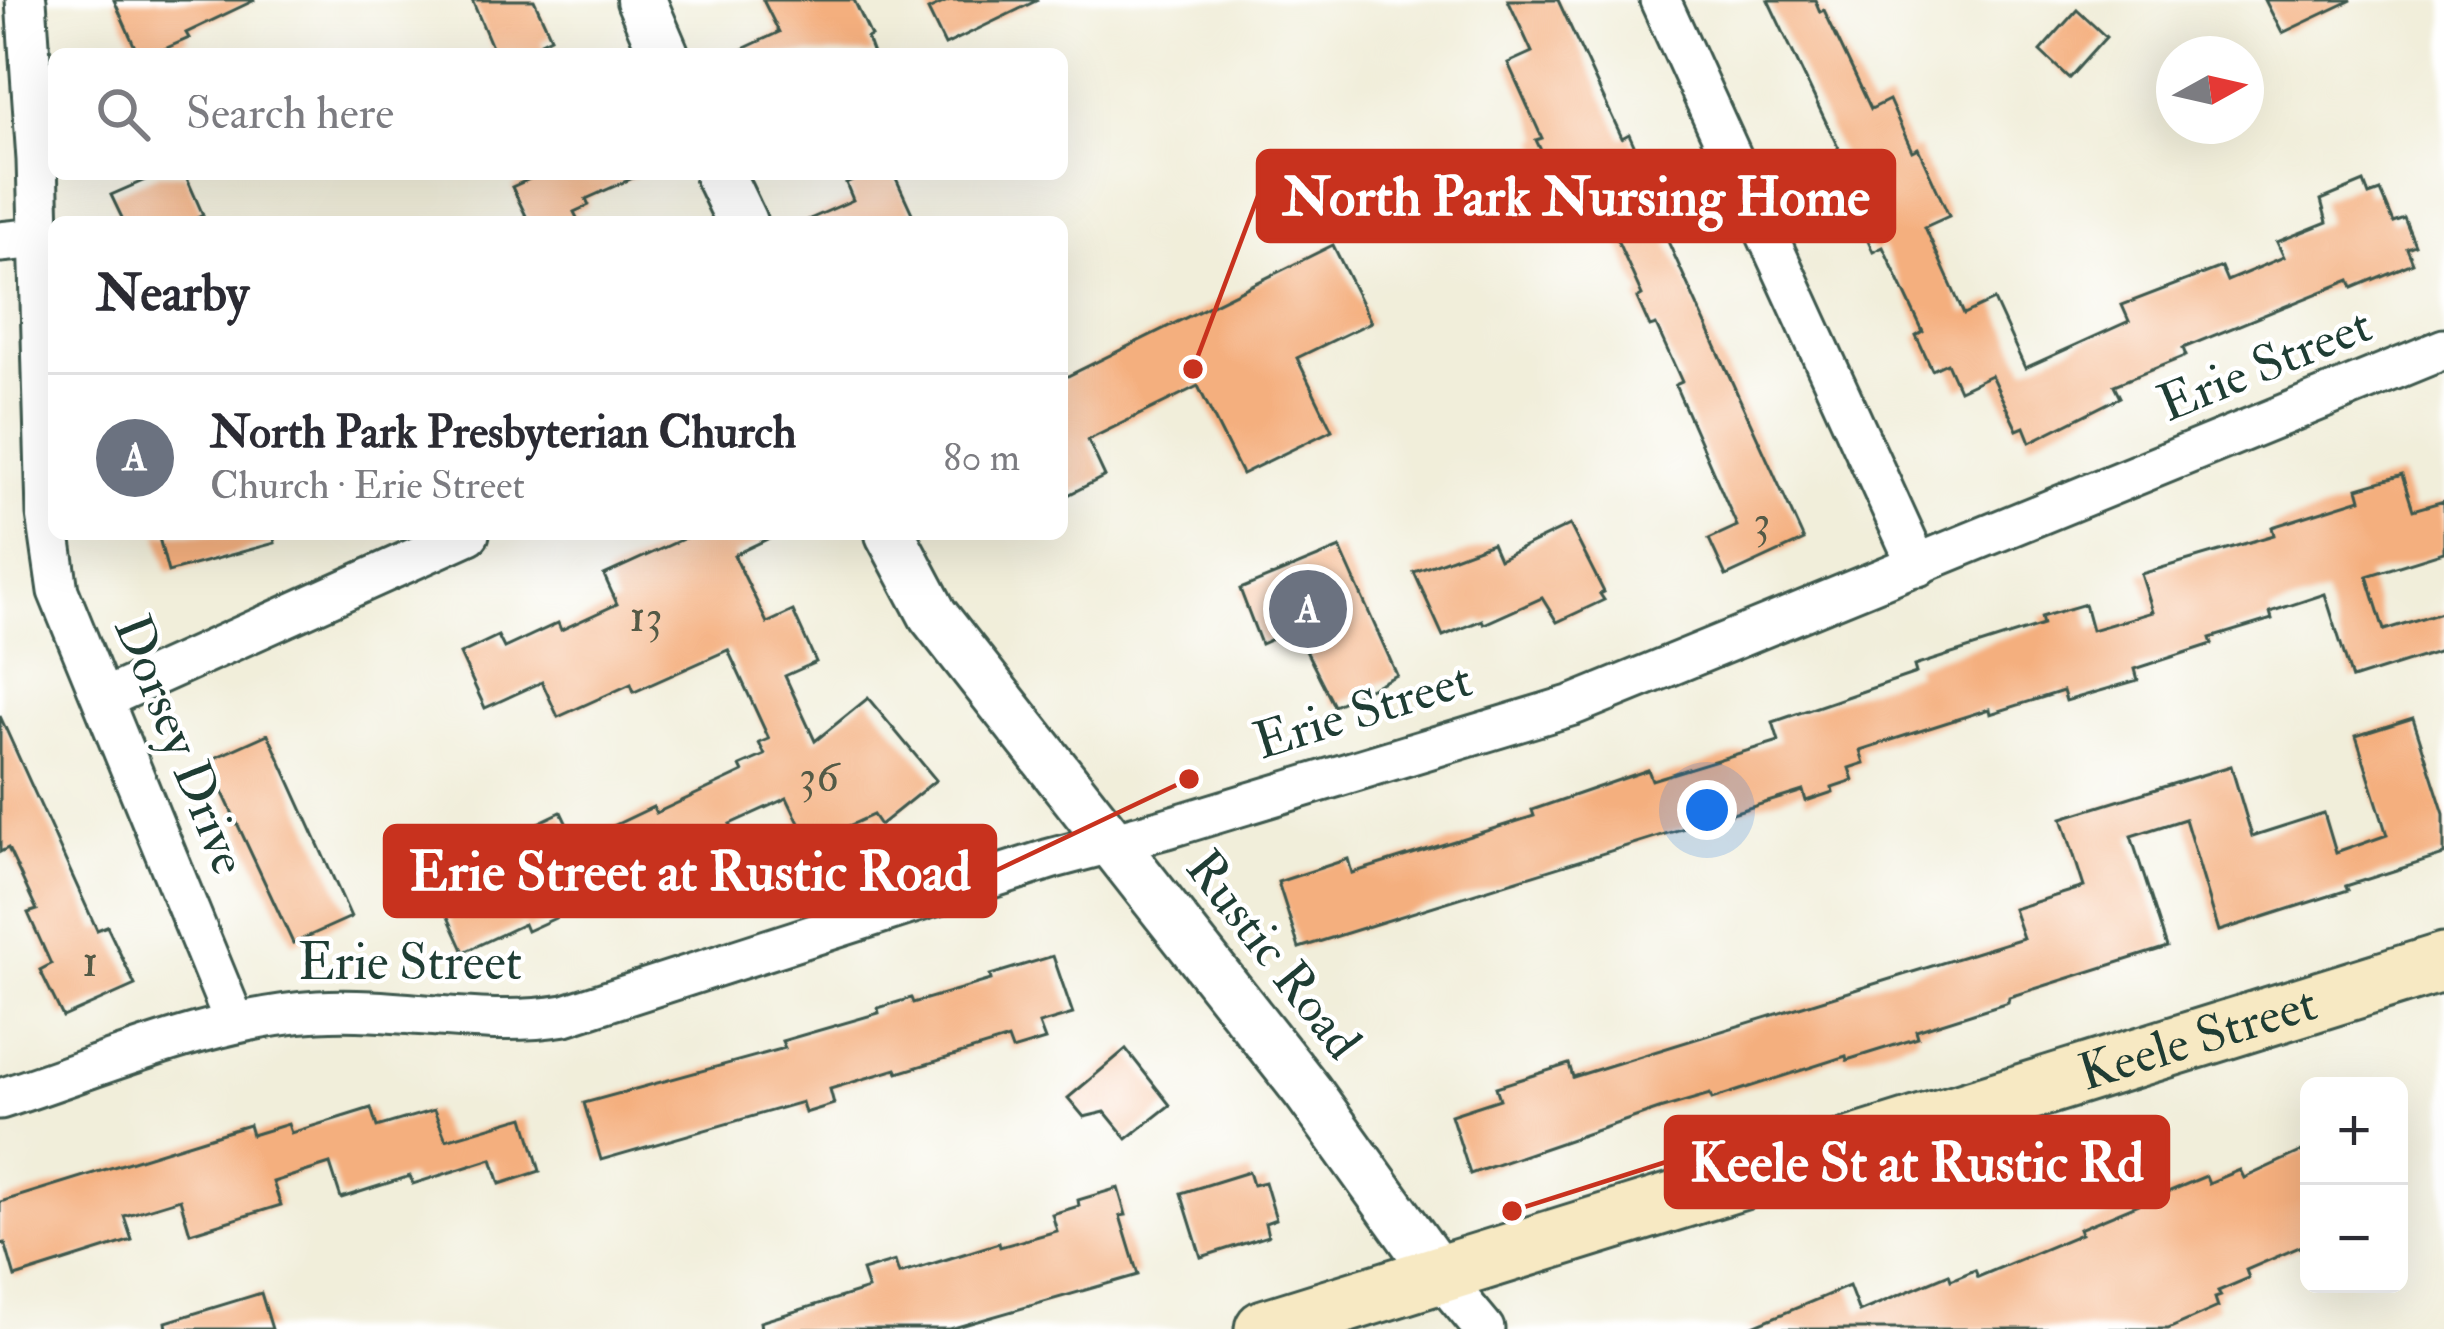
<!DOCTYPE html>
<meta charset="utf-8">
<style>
body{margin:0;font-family:"IM FELL Double Pica",serif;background:#f7f7f7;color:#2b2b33}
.controls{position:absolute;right:36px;bottom:36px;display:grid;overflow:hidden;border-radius:18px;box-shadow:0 12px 48px #0002}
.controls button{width:108px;height:108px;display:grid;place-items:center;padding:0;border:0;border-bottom:3px solid #e1e1e2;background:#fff;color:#2b2b33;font:60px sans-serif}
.compass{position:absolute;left:2156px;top:36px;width:108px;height:108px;border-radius:50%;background:#fff;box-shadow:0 12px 48px #0002;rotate:82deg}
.you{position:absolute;left:1707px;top:810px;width:42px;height:42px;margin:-30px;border:9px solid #fff;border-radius:50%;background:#1a73e8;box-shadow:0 0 0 18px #1a73e833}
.badge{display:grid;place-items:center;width:78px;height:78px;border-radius:50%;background:#7c3aed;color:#fff;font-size:39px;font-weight:700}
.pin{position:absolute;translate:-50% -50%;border:6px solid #fff;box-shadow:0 3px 12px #0006}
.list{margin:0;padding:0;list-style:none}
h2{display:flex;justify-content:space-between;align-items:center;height:156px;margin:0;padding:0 48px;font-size:51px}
h2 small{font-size:39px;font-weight:400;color:#7c7c81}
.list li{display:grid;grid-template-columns:78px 1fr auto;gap:36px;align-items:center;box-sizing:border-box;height:168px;padding:0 48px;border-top:3px solid #e1e1e2}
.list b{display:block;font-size:45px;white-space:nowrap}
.list p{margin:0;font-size:39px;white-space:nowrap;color:#7c7c81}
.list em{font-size:39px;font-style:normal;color:#7c7c81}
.icon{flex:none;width:66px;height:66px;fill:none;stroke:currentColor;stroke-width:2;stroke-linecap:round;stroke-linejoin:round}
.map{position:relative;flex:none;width:2444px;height:1329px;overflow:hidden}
.search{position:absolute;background:#fff;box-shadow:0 12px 48px #0002;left:48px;top:48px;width:1020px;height:132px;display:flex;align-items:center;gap:30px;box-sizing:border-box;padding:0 42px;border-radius:18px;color:#7c7c81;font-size:45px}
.panel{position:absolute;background:#fff;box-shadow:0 12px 48px #0002;left:48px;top:216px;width:1020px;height:324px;border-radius:18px}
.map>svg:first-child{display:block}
.building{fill:#f4af7e}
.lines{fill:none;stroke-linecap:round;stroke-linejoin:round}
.minor-casing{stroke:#3e584d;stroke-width:45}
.tertiary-casing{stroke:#3e584d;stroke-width:54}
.secondary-casing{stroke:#3e584d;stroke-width:63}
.minor{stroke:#fff;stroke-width:39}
.tertiary{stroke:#fff;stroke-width:48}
.secondary{stroke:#f7e9c3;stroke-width:57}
.labels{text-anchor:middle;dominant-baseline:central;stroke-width:9;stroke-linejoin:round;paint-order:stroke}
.number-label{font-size:45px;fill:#545a46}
.street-label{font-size:51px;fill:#1f3d34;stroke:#fff}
.leader{fill:none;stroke:#c8321e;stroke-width:4.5}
.callout-dot{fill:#c8321e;stroke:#fff;stroke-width:4.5}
.callout{fill:#c8321e;stroke:#c8321e;stroke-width:4.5}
.callout-label{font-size:54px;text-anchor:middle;font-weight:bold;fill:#fff}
</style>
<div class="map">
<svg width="2444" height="1329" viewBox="0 0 2444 1329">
<rect width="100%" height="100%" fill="#fff"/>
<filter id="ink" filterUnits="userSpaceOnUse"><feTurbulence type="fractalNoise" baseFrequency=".00833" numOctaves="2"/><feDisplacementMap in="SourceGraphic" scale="24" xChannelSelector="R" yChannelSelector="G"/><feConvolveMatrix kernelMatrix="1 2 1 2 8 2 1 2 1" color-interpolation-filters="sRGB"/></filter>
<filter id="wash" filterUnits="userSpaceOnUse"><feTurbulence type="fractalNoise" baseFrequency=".004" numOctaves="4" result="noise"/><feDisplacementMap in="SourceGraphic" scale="48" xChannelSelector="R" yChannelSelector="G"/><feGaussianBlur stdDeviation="2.7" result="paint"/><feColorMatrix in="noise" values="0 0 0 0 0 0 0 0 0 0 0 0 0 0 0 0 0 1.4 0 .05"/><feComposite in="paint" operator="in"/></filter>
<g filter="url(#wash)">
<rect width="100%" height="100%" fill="#f1eeda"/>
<g id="blocks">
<g class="building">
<polygon points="114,0 255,0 186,33 189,38 153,54 138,54"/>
<polygon points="472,0 534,0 551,37 541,42 547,54 495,54"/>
<polygon points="763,0 854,0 871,36 867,38 873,54 732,54 779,32"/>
<polygon points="950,0 1038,0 945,45 928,10"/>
<polygon points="1508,0 1558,0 1622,138 1629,134 1643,165 1635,169 1804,540 1726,576 1709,539 1737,526 1675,385 1682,382 1656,325 1650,327 1637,298 1642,295 1613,231 1606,234 1583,185 1562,195 1536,140 1542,138 1508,63 1532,52"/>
<polygon points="1768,0 1815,0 1820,12 1824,10 1871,109 1889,100 1912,151 1918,148 1949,216 1925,227 1964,314 1994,300 2025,368 2129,321 2122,305 2221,267 2227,281 2284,257 2277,242 2327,222 2321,200 2364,182 2369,195 2380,191 2393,222 2404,218 2415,245 2407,248 2413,263 2353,288 2350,280 2183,348 2186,356 2114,385 2120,397 2030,442 2024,427 2017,430 1991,375 1959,390 1947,363 1932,370 1916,336 1923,332 1883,247 1873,252 1855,213 1859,211 1845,182 1853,179"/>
<polygon points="2265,0 2352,0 2282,33"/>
<polygon points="2077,10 2106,37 2069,78 2040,51"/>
<polygon points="159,174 185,174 203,215 188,222 124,222 111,195"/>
<polygon points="541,174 642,174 586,199 589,205 574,212 579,222 529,222 512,187"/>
<polygon points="866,174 894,174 916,222 803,222 853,200 846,183"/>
<polygon points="1333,245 1371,322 1297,358 1332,430 1242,474 1198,386 1088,440 1105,476 1062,498 1062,379"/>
<polygon points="2402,475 2413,510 2444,501 2444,552 2367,576 2384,630 2444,611 2444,650 2352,679 2325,594 2270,612 2272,619 2210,638 2212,644 2135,669 2138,680 2066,701 2063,691 1990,714 1989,709 1860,750 1864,763 1849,768 1853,780 1832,787 1833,792 1806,801 1803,791 1299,948 1278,882 1348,859 1352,873 1534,816 1532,810 1648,770 1652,780 1779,741 1773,722 1916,673 1914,666 2043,625 2041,617 2085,604 2092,630 2153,612 2141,574 2274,535 2272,527 2361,499 2358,488"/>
<polygon points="1570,525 1604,592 1600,594 1604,600 1557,622 1542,598 1484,624 1482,620 1443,636 1414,572 1492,543 1499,559"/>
<polygon points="158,534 273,534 275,543 168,572"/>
<polygon points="694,534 778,534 734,555 767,623 793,611 816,662 785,676 815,741 868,698 936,780 880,825 873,815 809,844 787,798 730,824 745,856 697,878 695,872 639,898 607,829 653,807 656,813 743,772 740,766 765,755 759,743 769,739 728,650 634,692 631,684 558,717 542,682 485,708 460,654 498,636 504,648 558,623 561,630 617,604 604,575"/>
<polygon points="1340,548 1397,675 1334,706 1295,629 1261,644 1240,589"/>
<polygon points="0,716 97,930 107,926 135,985 63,1017 40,970 51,964 28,913 37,910 8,848 0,852"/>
<polygon points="2413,718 2444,814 2444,855 2346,886 2348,890 2219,931 2185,819 2131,836 2167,947 2009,997 2008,1002 1916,1031 1918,1038 1847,1060 1846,1056 1712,1099 1710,1094 1659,1109 1470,1174 1451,1115 1500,1099 1496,1087 1569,1064 1573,1077 2023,938 2013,909 2084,887 2062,818 2231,766 2252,836 2324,813 2336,853 2387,835 2356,736"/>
<polygon points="268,734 351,917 293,943 208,761"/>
<polygon points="561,812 579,850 553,862 575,909 527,931 524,924 464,952 429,875"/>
<polygon points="1053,956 1073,1014 1039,1024 1045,1040 1012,1050 1008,1039 898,1073 896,1069 830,1089 834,1104 805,1113 802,1102 601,1160 584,1103 785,1048 782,1041 879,1013 878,1008 911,998 913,1003 991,980 990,975"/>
<polygon points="1126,1049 1170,1105 1127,1139 1105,1112 1084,1117 1068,1098"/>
<polygon points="371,1108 377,1127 434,1110 446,1140 524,1117 540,1171 500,1184 492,1159 413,1184 410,1176 341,1198 330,1164 273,1182 281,1205 190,1233 180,1199 124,1216 132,1240 15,1277 5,1243 0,1244 0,1202 249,1125 252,1135 288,1124 291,1133"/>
<polygon points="2309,1148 2309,1243 2246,1270 2249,1278 2218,1291 2221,1296 2215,1298 2218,1307 2168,1329 1746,1329 1849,1286 1859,1312 1949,1274 1951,1280 1975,1270 1978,1277 2081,1234 2079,1229 2206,1176 2209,1183 2240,1170 2244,1178"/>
<polygon points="1249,1172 1253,1185 1265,1182 1276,1219 1265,1223 1268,1236 1201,1257 1181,1193"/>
<polygon points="1118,1188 1126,1215 1120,1216 1138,1275 950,1329 761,1329 760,1322 868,1289 862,1271 895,1261 899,1274 999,1243 1000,1247 1057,1231 1052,1214 1079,1206 1078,1200"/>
<polygon points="261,1293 272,1329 167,1329 166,1322"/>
</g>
</g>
</g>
<g filter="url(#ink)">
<use href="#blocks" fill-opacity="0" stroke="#3e584d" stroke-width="3"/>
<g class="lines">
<g class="minor-casing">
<g id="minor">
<polyline points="26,0 37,160 47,514 58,591 235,1023"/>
<polyline points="1660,0 1918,566"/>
<polyline points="0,242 40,238"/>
<polyline points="103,699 469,534"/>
<path d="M0,1099C103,1066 209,1018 318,1011C401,1006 482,1029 565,1015L1050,859L1167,828L1573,705L2444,349"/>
<polyline points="1439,1275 1484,1329"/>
</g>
</g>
<g class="tertiary-casing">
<g id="tertiary">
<polyline points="641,0 664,54"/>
<polyline points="719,174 742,222"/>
<polyline points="890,534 933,615 1308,1092 1439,1275"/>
</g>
</g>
<g class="secondary-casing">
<g id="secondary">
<path id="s1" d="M1264,1329L2444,962"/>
</g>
</g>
<use href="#minor" class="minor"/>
<use href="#tertiary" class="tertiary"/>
<use href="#secondary" class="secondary"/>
</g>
</g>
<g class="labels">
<g class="number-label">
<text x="1762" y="522">3</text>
<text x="646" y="617">13</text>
<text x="819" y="777">36</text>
<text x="90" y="962">1</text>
</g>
<g class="street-label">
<text transform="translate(2265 365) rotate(-22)">Erie Street</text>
<text transform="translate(1363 711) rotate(-17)">Erie Street</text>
<text transform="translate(180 745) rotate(68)">Dorsey Drive</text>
<text transform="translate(1273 955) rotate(52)">Rustic Road</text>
<text x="410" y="963">Erie Street</text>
<text stroke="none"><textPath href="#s1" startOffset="978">Keele Street</textPath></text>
</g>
</g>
<path class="leader" d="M1193 369L1258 196M1189 779L995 871M1512 1211L1666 1162"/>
<g class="callout-dot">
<circle cx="1193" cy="369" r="12"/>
<circle cx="1189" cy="779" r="12"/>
<circle cx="1512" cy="1211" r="12"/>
</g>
<g class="callout">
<rect x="1258" y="151" width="636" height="90" rx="12"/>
<rect x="385" y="826" width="610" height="90" rx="12"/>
<rect x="1666" y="1117" width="502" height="90" rx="12"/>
</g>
<g class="callout-label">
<text x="1576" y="215">North Park Nursing Home</text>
<text x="690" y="890">Erie Street at Rustic Road</text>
<text x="1917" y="1181">Keele St at Rustic Rd</text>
</g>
</svg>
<div class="controls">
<button>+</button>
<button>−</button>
</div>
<svg class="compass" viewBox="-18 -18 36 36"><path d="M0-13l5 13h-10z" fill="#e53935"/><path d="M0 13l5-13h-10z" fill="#7c7c81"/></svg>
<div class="you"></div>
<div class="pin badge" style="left:1308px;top:609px;background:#6b7280">A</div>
<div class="search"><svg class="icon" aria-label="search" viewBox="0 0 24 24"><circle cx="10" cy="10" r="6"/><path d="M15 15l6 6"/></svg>Search here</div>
<section class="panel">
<h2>Nearby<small></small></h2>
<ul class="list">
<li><span class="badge" style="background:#6b7280">A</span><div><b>North Park Presbyterian Church</b><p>Church · Erie Street</p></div><em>80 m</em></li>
</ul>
</section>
</div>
